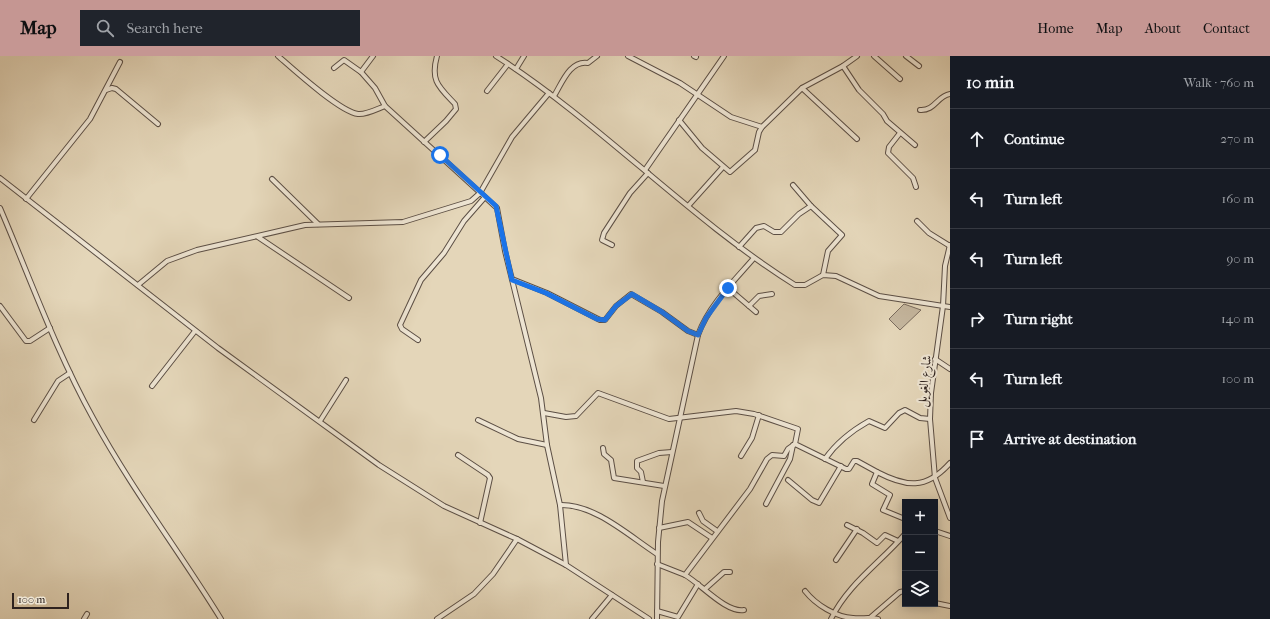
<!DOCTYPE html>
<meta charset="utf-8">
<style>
body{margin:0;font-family:"IM FELL French Canon",Amiri,serif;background:#20242c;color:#f1f3f6}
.controls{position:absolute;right:12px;bottom:12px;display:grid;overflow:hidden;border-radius:0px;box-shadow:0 2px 10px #0003}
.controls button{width:36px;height:36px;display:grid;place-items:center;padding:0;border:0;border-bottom:1px solid #363941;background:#171b24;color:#f1f3f6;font:20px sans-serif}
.scale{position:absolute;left:12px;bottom:10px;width:57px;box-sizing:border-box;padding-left:4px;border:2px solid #2e221e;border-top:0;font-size:11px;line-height:14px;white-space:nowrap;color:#2e221e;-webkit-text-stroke:3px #ede4d2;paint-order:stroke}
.stop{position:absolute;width:12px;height:12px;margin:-9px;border:3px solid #1a73e8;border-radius:50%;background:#fff}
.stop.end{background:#1a73e8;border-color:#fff;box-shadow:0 1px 4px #0008}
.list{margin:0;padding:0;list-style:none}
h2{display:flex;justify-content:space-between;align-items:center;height:52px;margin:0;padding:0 16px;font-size:17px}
h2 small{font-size:13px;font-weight:400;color:#9ea1a6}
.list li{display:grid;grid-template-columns:26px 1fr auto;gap:12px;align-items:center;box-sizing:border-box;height:60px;padding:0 16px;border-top:1px solid #363941}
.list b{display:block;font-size:15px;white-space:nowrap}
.list em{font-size:13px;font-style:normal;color:#9ea1a6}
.icon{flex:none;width:22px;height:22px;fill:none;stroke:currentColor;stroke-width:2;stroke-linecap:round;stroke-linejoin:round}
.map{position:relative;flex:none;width:950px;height:563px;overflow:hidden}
header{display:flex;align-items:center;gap:24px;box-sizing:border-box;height:56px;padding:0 20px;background:#c59692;color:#111}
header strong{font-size:19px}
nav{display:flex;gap:22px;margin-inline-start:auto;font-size:14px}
.search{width:280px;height:36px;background:#20242c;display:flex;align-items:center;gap:10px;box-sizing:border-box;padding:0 14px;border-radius:0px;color:#9ea1a6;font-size:15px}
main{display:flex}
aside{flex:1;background:#171b24}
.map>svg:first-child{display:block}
.green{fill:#c5b79f;stroke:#7a6c5e}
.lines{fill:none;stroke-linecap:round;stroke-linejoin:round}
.minor-casing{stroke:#5c4f45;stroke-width:6}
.minor{stroke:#ede4d2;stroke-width:4}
.route{stroke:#1a73e8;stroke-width:5}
.labels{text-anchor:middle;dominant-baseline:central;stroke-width:4;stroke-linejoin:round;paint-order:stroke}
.street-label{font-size:13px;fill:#2e221e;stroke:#ede4d2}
</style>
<header>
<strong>Map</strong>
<div class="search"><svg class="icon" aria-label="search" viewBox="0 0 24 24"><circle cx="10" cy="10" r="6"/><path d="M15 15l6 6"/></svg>Search here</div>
<nav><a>Home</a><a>Map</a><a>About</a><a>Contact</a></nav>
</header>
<main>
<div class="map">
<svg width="950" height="563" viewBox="0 0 950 563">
<rect width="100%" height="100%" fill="#e4d6b9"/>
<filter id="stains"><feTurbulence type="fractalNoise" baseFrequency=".005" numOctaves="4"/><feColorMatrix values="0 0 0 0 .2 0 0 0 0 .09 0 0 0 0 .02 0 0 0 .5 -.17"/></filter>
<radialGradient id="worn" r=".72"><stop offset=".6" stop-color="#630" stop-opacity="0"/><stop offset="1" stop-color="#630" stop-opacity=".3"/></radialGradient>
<polygon class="green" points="904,248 921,254 900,274 889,263"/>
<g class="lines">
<g class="minor-casing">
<g id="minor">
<path d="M278,0C293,13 340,56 358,58C366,59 377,53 385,50"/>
<polyline points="373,0 361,16 375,32 385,50 497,152 505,195 541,342 547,389 560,449 566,509"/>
<path d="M496,0C602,68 688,162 795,229H805L823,219L836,220L879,240L950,251"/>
<polyline points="628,0 680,27 731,61 762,71"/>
<polyline points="694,0 696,1"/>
<polyline points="874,0 900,23"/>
<polyline points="906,0 919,10"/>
<polyline points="843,10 859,34 883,58 887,65 915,89"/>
<polyline points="334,12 344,4 361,16"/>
<polyline points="516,13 524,0"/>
<polyline points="802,32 857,83"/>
<polyline points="106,34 112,32 116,33 158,68"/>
<polyline points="487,35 508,8"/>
<path d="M554,40C562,27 570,4 588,7L597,0"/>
<path d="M920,54C935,55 937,40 950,38"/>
<polyline points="679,64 702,92 730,116 755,94 759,76 762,71 802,32 843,10 857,0"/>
<polyline points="900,77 889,91 888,97 913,122 916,131"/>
<path d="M424,86L446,65L456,53L455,48C439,31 430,25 437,0"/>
<polyline points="645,114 724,0"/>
<polyline points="0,122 218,292 379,409 444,450 517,483 566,509 649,563"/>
<polyline points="272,123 318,168"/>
<polyline points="793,129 811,150 842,179 828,195 823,219"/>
<polyline points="26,143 90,63 120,6"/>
<polyline points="689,149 723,111"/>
<path d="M0,152C30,222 56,295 93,362C131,432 179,495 221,563"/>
<polyline points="917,165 929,177 950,190"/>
<polyline points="258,181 349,242"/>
<polyline points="612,189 602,184 604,177 630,137 648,117"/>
<polyline points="950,189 945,210 943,250 931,337 930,363 935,422 950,462"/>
<polyline points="739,191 756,172 764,170 774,176 781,176 799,158 811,150"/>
<polyline points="512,223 547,237 600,264 605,264 616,250 631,238 662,256 688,275 698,279"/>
<polyline points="138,229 167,205 197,194 305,169 403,166 471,145 480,137 512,81 549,37"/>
<polyline points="728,232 756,256"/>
<polyline points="0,250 26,285 30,285 50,272"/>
<polyline points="749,250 759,240 772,238"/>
<polyline points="418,284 402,273 400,269 421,224 444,197 464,165 485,141"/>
<polyline points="935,303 950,313"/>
<polyline points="152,330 195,275"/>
<polyline points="544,357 566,361 576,360 598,337 669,363 736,355 754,358 798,373 795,388 846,413 849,413 854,405 857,405 877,416"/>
<polyline points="34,364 58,325 70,317"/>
<polyline points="478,364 518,383 547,389"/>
<polyline points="320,365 346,324"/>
<polyline points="603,392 604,398 611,404 614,422 664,430"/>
<polyline points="458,399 488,419 490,422 480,467"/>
<polyline points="741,400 752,382 759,359"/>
<path d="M825,403C837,386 851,375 869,365L885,372L899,357L905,354L920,362L930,363"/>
<polyline points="788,424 812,444 819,447 841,410"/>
<polyline points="643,426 641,416 637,412 637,405 659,397 672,396"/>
<polyline points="766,448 790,403 793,389"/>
<path d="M560,449C595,448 629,480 657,498"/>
<polyline points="699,457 703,465 717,475"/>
<path d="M905,463L883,454L890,439L872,428L877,416C906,431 926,434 950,407"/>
<polyline points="847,469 863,477 877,487 885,479 898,485"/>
<polyline points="659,472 688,466 712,482"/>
<polyline points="935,475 950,480"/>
<polyline points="836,504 857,473"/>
<polyline points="657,508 685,519 750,433 767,403 772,399 784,400 788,393 795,388"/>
<path d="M685,519C701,528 726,557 744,554"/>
<polyline points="705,533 724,516 730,516"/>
<path d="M805,535C816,549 836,561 853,562C862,563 870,561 878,563"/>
<polyline points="935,547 950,550"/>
<polyline points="657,555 678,561 698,528"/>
<polyline points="871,561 900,536 905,535"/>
<polyline points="84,563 87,558"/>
<polyline points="437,563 474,538 493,518 517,483"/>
<polyline points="592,563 612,539"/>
<path d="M657,563L658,486L662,445L698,279C709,249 734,225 754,202"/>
<path d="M831,563C848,528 880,507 905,478"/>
</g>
</g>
<use href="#minor" class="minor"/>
</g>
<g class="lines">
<polyline class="route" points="440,99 496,150 512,224 546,237 597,263 605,264 616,250 632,238 662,256 688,275 698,279 706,262 728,232"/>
</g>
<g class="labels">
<g class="street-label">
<text transform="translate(924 325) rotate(-84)">شارع الغويل</text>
</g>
</g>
<rect width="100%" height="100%" filter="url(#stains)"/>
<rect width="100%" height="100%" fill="url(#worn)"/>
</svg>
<div class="controls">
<button>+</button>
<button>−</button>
<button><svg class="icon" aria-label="layers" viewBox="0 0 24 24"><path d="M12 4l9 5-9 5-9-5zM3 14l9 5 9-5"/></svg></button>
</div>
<div class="scale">100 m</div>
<div class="stop" style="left:440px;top:99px"></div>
<div class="stop end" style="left:728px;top:232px"></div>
</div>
<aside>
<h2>10 min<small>Walk · 760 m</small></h2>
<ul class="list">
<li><svg class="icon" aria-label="ahead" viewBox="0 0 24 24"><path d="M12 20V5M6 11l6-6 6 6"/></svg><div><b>Continue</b></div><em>270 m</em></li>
<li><svg class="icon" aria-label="left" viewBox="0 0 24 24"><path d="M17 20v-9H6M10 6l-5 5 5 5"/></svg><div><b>Turn left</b></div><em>160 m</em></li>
<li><svg class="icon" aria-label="left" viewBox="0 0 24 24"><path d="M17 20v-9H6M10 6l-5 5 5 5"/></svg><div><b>Turn left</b></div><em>90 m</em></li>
<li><svg class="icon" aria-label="right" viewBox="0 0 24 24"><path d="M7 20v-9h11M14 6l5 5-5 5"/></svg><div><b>Turn right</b></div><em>140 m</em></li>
<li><svg class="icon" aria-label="left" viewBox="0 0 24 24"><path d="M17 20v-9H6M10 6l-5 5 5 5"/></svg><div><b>Turn left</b></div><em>100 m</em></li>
<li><svg class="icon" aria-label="arrive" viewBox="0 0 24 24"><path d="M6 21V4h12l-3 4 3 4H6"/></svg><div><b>Arrive at destination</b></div></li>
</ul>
</aside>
</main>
